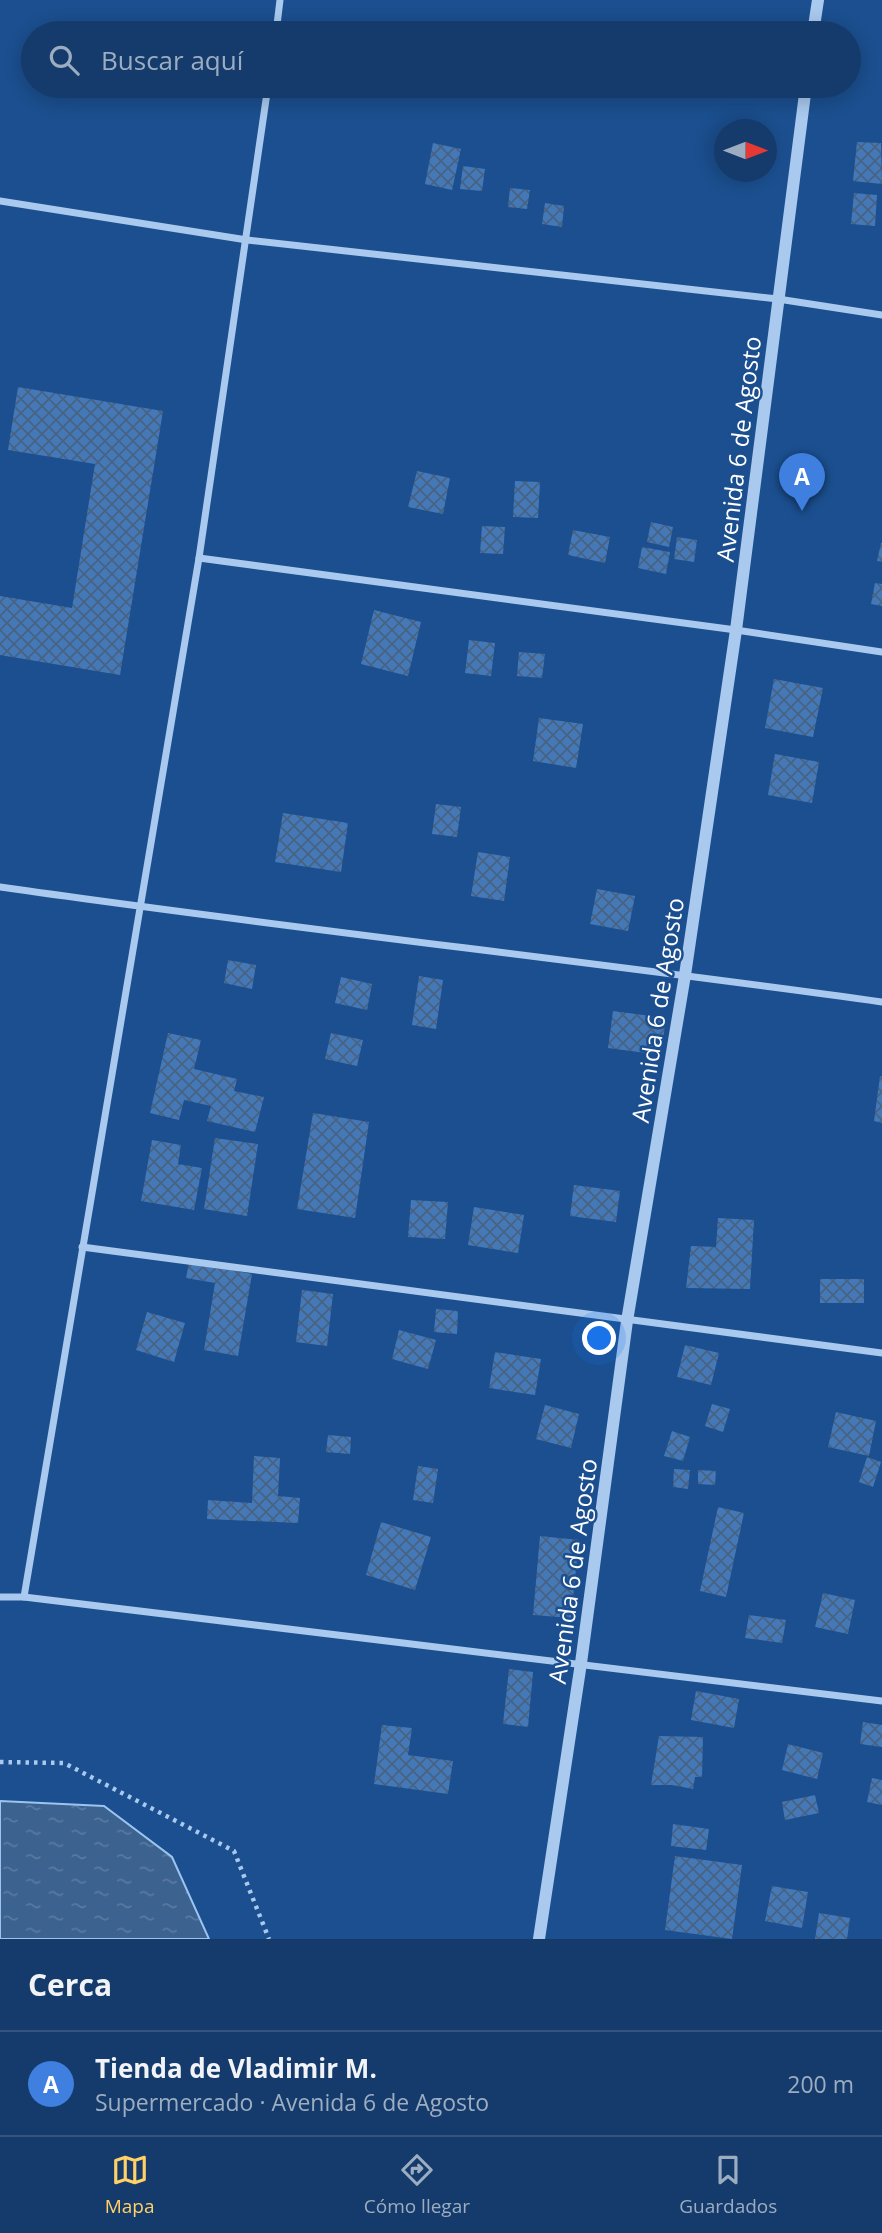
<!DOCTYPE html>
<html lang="es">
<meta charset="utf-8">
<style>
body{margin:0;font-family:"Open Sans",sans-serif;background:#214673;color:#f1f3f6}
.compass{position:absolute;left:714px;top:119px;width:63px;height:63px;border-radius:50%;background:#143b6b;box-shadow:0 4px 18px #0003;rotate:90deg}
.you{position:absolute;left:600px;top:1339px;width:24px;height:24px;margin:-18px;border:5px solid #fff;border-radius:50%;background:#1a73e8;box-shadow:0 0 0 10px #1a73e833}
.badge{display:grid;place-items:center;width:46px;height:46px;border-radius:50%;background:#ffd166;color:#fff;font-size:23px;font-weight:700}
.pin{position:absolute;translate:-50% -58px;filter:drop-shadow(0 2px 4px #0008)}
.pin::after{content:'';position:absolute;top:37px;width:24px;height:21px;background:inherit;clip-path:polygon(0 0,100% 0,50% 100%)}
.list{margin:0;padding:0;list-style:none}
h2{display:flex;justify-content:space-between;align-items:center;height:91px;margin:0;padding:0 28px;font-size:30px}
h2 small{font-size:23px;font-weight:400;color:#9dadc1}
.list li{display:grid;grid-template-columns:46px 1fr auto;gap:21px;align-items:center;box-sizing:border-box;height:105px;padding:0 28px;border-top:2px solid #33557e}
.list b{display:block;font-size:26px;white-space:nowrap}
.list p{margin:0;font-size:23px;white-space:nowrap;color:#9dadc1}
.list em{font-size:23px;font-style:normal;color:#9dadc1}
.icon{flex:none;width:38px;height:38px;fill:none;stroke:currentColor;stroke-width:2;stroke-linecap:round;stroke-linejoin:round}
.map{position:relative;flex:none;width:882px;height:1939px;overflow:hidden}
.search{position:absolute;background:#143b6b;box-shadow:0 4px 18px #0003;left:21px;right:21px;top:21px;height:77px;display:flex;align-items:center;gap:18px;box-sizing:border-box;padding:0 24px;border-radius:38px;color:#9dadc1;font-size:26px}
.sheet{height:196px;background:#143b6b}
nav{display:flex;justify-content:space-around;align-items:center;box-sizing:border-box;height:98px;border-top:2px solid #33557e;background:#143b6b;font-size:19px;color:#9dadc1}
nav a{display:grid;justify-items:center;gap:4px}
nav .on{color:#ffd166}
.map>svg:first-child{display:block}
.water{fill:url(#water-ripples);stroke:#9cc4f0;stroke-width:2}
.building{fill:url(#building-cross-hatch)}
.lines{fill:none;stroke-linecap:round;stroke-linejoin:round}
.path{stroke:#a9c9ee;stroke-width:4.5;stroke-dasharray:3.5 5;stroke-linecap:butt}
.minor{stroke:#a9c9ee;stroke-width:7}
.tertiary{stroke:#a9c9ee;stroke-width:12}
.labels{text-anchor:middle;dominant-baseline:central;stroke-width:5;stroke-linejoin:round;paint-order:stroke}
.street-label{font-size:24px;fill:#fff;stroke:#1b4f8f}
</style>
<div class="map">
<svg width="882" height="1939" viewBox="0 0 882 1939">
<defs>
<pattern id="water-ripples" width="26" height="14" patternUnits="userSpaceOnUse" patternTransform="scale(1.75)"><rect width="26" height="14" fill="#3c6290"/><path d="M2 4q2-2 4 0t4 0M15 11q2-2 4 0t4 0" fill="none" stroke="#597aa1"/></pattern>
<pattern id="building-cross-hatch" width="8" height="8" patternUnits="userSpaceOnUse" patternTransform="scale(1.75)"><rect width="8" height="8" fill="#4478b7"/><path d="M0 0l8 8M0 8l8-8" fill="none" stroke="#486282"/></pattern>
</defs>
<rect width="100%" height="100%" fill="#1b4f8f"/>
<polygon class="water" points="0,1801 104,1806 172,1857 209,1939 0,1939"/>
<g class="building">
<polygon points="857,142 881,143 882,184 853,181"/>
<polygon points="433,143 461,149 452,190 425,184"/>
<polygon points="463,166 485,169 482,191 460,189"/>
<polygon points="510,188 530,190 527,209 508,207"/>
<polygon points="854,193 877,195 875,226 851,224"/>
<polygon points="545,203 564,206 562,227 542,224"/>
<polygon points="18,387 163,411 120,675 0,655 0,596 72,608 95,464 8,450"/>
<polygon points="417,471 450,478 443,514 408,507"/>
<polygon points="515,481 540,482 538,518 513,517"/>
<polygon points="651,522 673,527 669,547 647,542"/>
<polygon points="482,526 505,527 503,554 480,553"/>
<polygon points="573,530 610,537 605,563 568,555"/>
<polygon points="677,537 697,540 694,562 674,559"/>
<polygon points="881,543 882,543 882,562 877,561"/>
<polygon points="642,547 670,552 666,574 638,568"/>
<polygon points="875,583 882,584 882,606 871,604"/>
<polygon points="374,610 421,622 408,676 361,664"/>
<polygon points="469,640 495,643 491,676 465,673"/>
<polygon points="519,652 545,654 542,678 517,676"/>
<polygon points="774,679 823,688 813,737 765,728"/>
<polygon points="539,718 583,724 576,768 533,761"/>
<polygon points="775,754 819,762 812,803 768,795"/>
<polygon points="436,804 461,807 457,837 432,834"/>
<polygon points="283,813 348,823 341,872 275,862"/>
<polygon points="478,852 510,857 504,901 471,896"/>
<polygon points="597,889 635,896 628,931 590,924"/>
<polygon points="228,960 256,965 252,989 224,983"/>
<polygon points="419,976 443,980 436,1029 412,1025"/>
<polygon points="341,977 372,984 367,1010 335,1003"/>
<polygon points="613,1011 666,1018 661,1055 608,1048"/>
<polygon points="168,1033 201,1040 194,1069 237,1079 234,1091 264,1097 255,1132 207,1121 211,1106 184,1100 179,1120 150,1113"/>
<polygon points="331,1033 363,1040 357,1066 325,1059"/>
<polygon points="880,1076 882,1076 882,1123 874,1121"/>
<polygon points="313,1113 369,1122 355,1218 297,1209"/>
<polygon points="215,1138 258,1144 247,1216 204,1209"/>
<polygon points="152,1140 181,1145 178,1164 202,1168 194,1210 141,1201"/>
<polygon points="574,1185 620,1191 616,1222 570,1216"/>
<polygon points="411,1200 448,1202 445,1239 408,1237"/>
<polygon points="474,1207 524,1215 518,1253 468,1245"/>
<polygon points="718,1218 754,1220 750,1289 686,1288 691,1246 716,1247"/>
<polygon points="189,1262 252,1274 238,1356 204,1350 215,1283 186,1278"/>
<rect x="820" y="1279" width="44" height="24"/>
<polygon points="302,1290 333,1294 327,1346 296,1342"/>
<polygon points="436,1309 458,1311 457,1334 434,1332"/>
<polygon points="147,1312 185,1323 174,1362 136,1350"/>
<polygon points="399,1330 436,1340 428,1369 392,1359"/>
<polygon points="685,1345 719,1353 711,1385 677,1377"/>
<polygon points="495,1352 541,1359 535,1395 489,1388"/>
<polygon points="712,1404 730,1409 723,1432 705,1426"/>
<polygon points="545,1405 579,1414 571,1448 536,1439"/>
<polygon points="836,1412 876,1421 869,1456 828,1447"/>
<polygon points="672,1431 690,1437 683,1461 664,1456"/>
<polygon points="328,1435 351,1437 350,1454 326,1452"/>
<polygon points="254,1456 280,1458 278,1496 300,1498 298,1523 207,1519 208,1500 252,1503"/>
<polygon points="867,1457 881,1462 873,1487 859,1482"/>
<polygon points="418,1466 438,1469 433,1503 413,1500"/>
<polygon points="674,1469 690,1470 688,1489 673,1487"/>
<polygon points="698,1470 716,1471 715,1485 698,1484"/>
<polygon points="718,1507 744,1513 726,1597 700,1591"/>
<polygon points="381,1522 431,1537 415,1590 366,1575"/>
<polygon points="540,1536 579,1540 571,1618 533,1615"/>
<polygon points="823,1593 855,1600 848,1634 815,1627"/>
<polygon points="749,1615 786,1620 782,1643 745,1638"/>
<polygon points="509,1669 533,1672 528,1727 503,1724"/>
<polygon points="696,1691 739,1699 734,1728 691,1720"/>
<polygon points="863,1722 882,1725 882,1747 860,1744"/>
<polygon points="382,1725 412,1728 408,1755 453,1761 448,1794 374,1784"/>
<polygon points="659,1736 703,1737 702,1777 695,1777 693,1789 672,1785 651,1785"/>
<polygon points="788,1744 823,1753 817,1779 782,1770"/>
<polygon points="872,1778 882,1780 882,1805 867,1802"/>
<polygon points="815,1795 819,1813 785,1820 782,1802"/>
<polygon points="673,1824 709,1829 706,1850 671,1846"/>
<polygon points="675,1856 742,1865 732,1939 665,1930"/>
<polygon points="772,1886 808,1892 802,1928 765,1921"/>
<polygon points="819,1913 850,1918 847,1939 815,1939"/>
</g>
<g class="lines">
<polyline class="path" points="0,1762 64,1763 234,1851 269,1939"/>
<g class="minor">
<polyline points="276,33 280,0"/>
<polyline points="0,201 247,240 778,299 882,315"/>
<polyline points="199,558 736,630 882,652"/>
<path d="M0,887C293,929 588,961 882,1002"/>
<polyline points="82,1247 882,1353"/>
<polyline points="0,1597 24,1597 882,1701"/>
<polyline points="24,1597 199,558 268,86"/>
</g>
<g class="tertiary">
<polyline points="813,33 818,0"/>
<polyline points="539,1939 581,1663 627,1321 685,975 736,630 806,86"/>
</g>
</g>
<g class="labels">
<g class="street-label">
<text transform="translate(738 449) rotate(-83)">Avenida 6 de Agosto</text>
<text transform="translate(657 1010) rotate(-81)">Avenida 6 de Agosto</text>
<text transform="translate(572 1571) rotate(-82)">Avenida 6 de Agosto</text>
</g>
</g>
</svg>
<svg class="compass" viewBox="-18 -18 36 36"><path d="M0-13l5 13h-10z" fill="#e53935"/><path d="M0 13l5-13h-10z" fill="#9dadc1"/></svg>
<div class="you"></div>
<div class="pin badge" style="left:802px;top:511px;background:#3f7fe0">A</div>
<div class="search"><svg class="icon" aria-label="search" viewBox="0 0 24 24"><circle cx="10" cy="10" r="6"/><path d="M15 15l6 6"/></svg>Buscar aquí</div>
</div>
<section class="sheet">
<h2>Cerca<small></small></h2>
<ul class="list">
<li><span class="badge" style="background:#3f7fe0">A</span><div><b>Tienda de Vladimir M.</b><p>Supermercado · Avenida 6 de Agosto</p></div><em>200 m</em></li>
</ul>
</section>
<nav>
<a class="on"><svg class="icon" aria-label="map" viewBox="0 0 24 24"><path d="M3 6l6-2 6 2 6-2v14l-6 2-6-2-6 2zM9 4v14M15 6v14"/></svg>Mapa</a>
<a><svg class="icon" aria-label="directions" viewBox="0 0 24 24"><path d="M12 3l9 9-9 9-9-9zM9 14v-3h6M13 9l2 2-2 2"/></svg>Cómo llegar</a>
<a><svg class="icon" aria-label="saved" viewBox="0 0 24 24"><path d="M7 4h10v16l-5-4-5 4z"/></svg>Guardados</a>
</nav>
